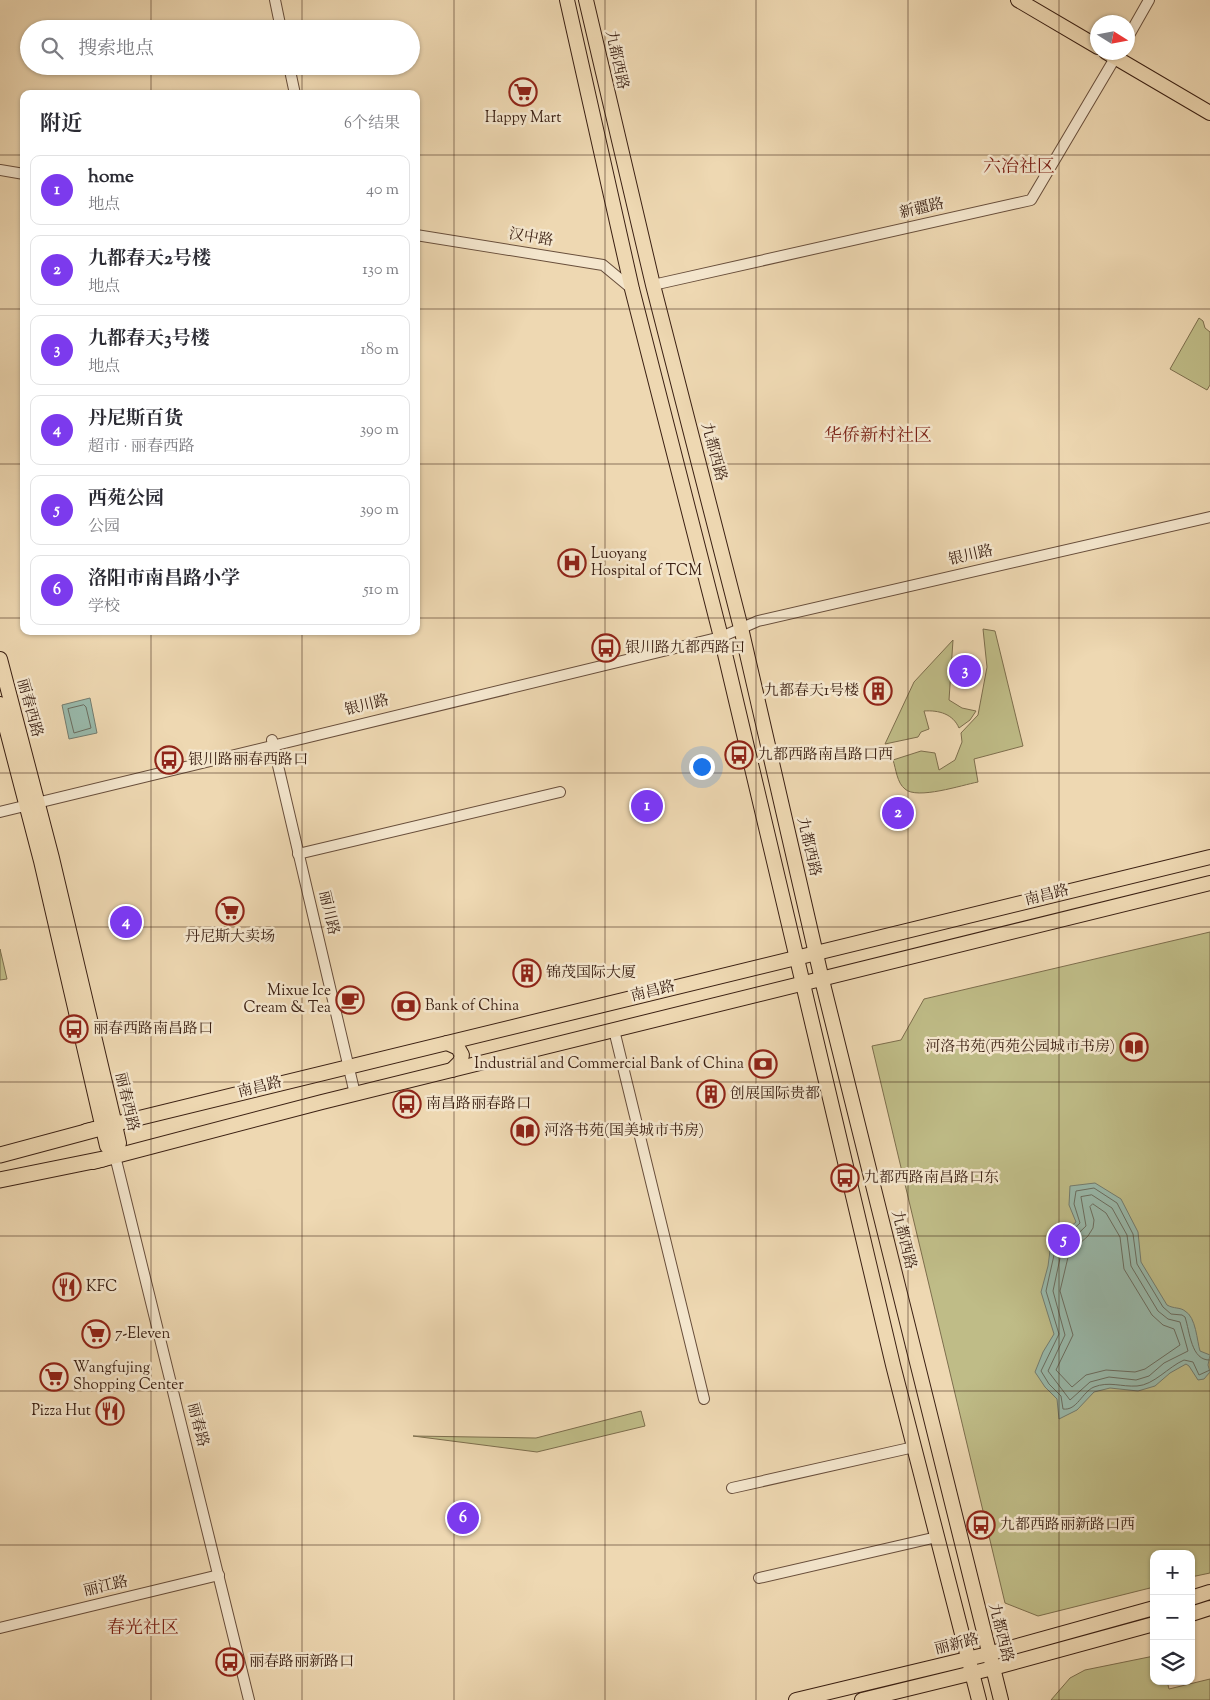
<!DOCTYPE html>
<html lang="zh">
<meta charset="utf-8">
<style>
body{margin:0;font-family:"Sorts Mill Goudy","Noto Serif SC",serif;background:#f2f2f3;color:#2b2b33}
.controls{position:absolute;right:15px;bottom:15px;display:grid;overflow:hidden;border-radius:10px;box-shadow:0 1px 4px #0004}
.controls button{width:45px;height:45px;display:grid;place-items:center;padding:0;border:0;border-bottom:1px solid #e1e1e2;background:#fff;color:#2b2b33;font:25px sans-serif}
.compass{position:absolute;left:1090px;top:15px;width:45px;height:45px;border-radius:50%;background:#fff;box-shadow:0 1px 4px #0004;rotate:101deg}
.you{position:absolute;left:701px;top:766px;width:18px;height:18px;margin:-12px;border:4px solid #fff;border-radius:50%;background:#1a73e8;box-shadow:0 0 0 8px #1a73e833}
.badge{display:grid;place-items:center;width:32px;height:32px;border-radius:50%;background:#7c3aed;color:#fff;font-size:16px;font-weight:700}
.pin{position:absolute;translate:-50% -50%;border:2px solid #fff;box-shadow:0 1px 5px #0006}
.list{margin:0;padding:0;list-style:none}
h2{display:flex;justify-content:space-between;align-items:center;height:65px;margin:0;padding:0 20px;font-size:21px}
h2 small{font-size:16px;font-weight:400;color:#7c7c81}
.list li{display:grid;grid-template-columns:32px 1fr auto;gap:15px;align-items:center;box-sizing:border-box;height:70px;margin:0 10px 10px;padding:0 10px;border:1px solid #e1e1e2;border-radius:10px}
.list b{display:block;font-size:19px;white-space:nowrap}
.list p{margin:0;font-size:16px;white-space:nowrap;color:#7c7c81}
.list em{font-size:16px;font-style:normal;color:#7c7c81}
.icon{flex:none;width:28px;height:28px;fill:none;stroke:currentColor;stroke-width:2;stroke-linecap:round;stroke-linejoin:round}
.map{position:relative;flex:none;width:1210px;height:1700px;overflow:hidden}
.search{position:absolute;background:#fff;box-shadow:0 1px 4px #0004;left:20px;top:20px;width:400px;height:55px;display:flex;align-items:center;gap:12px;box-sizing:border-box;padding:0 18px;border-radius:28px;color:#7c7c81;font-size:19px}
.panel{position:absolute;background:#fff;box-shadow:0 1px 4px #0004;left:20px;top:90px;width:400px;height:545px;border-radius:10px}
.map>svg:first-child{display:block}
.green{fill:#bfbc87;stroke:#7d6e4d}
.water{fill:#99baac;stroke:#737c6f}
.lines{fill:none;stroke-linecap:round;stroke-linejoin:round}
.shore{stroke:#6a6d60;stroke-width:1}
.minor-casing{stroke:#684e3b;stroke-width:12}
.major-casing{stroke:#3b2013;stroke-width:16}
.highway-casing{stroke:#3b2013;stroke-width:17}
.minor{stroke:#f4e6cd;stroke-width:10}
.major{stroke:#eed8b2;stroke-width:14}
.highway{stroke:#eed8b2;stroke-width:15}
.grid{fill:none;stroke:#3b2013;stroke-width:1;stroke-opacity:0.55}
.labels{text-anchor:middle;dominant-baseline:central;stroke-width:5;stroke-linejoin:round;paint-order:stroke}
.street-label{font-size:15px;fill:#3b2013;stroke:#f4e6cd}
.poi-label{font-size:15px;fill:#3b2013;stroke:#f4e6cd;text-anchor:start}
.quarter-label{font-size:18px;fill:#7a1f14;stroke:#f4e6cd}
</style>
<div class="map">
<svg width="1210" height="1700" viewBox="0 0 1210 1700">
<rect width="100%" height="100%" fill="#eed8b2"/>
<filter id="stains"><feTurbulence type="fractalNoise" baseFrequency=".004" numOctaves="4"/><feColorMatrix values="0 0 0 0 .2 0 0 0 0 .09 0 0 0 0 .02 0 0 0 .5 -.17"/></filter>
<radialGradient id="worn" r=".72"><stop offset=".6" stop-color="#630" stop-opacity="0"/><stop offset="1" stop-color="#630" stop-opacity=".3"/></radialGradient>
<g class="green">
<polygon points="1199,318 1203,321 1205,328 1210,332 1210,385 1207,390 1170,369"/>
<path d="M983,629L995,631L1023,746L974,759L978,782C962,785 917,800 905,789C897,783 896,769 893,760L921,751L935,753L939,770L955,760L962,742L961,733L978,715L987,667Z"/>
<path d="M953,640L949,700L962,708L976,711L970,720L959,728C953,714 939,710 924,711L929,729L921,732L918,737L885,744L914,682Z"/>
<polygon points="1210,932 1210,1573 1191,1577 1191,1554 1154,1554 1154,1587 1038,1616 1005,1603 872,1046 901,1040 924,999"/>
<polygon points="0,949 7,979 0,980"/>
<polygon points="641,1411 645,1426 537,1452 413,1436 536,1438"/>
<polygon points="1154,1656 1154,1681 1167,1681 1169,1689 1210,1679 1210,1700 1051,1700 1070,1678 1085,1670"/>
</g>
<g class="water">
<polygon points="90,698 97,733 69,739 62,705"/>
<path d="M1095,1183L1121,1199L1138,1232L1141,1262L1167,1305C1174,1309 1180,1307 1185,1311C1196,1317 1197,1341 1200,1351L1210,1355L1208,1365L1210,1372L1204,1379L1198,1380L1189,1366L1186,1364L1170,1373L1155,1386L1138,1391L1110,1388L1094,1392L1077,1410L1059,1419L1057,1399L1045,1387L1035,1372L1043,1352L1054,1334L1041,1292L1048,1266L1051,1243L1076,1222L1069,1205L1070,1186Z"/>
</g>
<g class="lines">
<g class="shore">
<polygon points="84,705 86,707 91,728 74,733 68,709"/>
<polygon points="1092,1195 1112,1208 1127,1235 1131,1266 1158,1311 1168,1319 1180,1322 1188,1351 1164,1363 1149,1376 1136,1380 1109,1377 1090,1382 1070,1400 1048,1371 1065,1335 1053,1291 1062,1249 1086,1226 1081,1197"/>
<polygon points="1093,1204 1106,1213 1120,1237 1124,1269 1152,1315 1163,1325 1174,1329 1180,1345 1145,1369 1135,1372 1106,1370 1086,1375 1072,1387 1056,1370 1073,1335 1060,1291 1069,1253 1088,1236 1093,1228 1094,1220 1090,1207"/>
<path d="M1210,1360C1191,1361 1190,1332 1185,1317L1182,1315L1171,1314L1163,1307L1137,1264L1133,1234L1117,1203L1094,1188L1076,1191L1074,1204L1080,1223L1056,1246L1046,1291L1059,1334L1041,1371L1049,1384L1061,1396L1063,1409C1077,1411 1082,1392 1094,1387C1109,1381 1121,1387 1137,1386C1154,1385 1168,1367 1184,1360L1193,1362L1199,1375L1210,1370"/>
</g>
<g class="minor-casing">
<g id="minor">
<polyline points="275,0 281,29"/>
<polyline points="1128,37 1149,0"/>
<polyline points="289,66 295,94"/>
<polyline points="0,170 24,174"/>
<polyline points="416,235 603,265 632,289"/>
<polyline points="653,285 1031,200 1118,53"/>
<polyline points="272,740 355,1094"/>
<polyline points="0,812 721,637 758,621 1210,517"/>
<polyline points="298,854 560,792"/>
<polyline points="614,1030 704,1399"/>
<polyline points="115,1156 249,1700"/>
<polyline points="732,1488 914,1447"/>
<polyline points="759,1578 937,1537"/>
<polyline points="0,1628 219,1575"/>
</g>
</g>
<g class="major-casing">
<g id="major">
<polyline points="567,0 632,289 721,637 893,1365 979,1700"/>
<polyline points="586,0 653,285 741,628 822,980 1001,1700"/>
<polyline points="1018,0 1098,47"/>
<polyline points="1106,52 1210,113"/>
<polyline points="0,659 52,858 115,1125 119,1143 115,1156"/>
<polyline points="0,704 41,861 107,1146 115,1156"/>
<polyline points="447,1043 458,1048 462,1055 460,1062 452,1070"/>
<polyline points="86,1131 1210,857"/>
<polyline points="93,1162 322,1102 1210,883"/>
<polyline points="1191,1598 1210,1592"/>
<polyline points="1191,1614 1210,1608"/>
<polyline points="796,1700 988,1654 1154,1608"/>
<polyline points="862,1700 993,1668 1154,1624"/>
</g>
</g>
<g class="highway-casing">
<g id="highway">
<polyline points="0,1155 97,1129"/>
<polyline points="0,1180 103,1159"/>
</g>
</g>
<use href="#minor" class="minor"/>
<use href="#major" class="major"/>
<use href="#highway" class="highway"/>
</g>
<path class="grid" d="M151,0V29M302,0V29M454,0V1700M605,0V1700M756,0V1700M908,0V1700M1059,0V1700M151,66V94M302,66V94M0,155H24M416,155H1210M0,309H24M416,309H1210M0,464H24M416,464H1210M0,618H24M416,618H1210M151,631V1700M302,631V1700M0,773H1210M0,927H1210M0,1082H1210M0,1236H1210M0,1391H1210M0,1545H1210"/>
<defs>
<g id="supermarket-ring" transform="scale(1.4375)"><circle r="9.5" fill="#f4e6cd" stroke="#8f2418" stroke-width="1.5"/><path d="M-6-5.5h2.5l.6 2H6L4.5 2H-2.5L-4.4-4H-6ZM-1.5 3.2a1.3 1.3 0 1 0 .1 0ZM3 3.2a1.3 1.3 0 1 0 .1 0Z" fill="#8f2418"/></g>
<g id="hospital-ring" transform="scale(1.4375)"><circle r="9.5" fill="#f4e6cd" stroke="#8f2418" stroke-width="1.5"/><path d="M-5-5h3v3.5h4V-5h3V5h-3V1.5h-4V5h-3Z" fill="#8f2418"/></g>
<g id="bus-ring" transform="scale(1.4375)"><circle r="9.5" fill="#f4e6cd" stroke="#8f2418" stroke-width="1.5"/><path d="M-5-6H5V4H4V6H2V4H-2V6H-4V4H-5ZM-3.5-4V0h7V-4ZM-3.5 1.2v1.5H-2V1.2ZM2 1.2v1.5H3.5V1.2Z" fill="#8f2418"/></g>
<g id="building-ring" transform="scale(1.4375)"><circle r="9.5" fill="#f4e6cd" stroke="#8f2418" stroke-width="1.5"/><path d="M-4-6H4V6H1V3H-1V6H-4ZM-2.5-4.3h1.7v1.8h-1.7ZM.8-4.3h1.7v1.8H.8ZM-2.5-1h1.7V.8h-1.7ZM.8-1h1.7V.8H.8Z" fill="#8f2418"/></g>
<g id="cafe-ring" transform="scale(1.4375)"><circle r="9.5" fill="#f4e6cd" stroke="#8f2418" stroke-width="1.5"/><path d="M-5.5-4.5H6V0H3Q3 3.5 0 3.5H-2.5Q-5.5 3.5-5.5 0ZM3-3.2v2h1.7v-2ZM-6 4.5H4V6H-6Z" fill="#8f2418"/></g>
<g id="bank-ring" transform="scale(1.4375)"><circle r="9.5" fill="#f4e6cd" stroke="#8f2418" stroke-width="1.5"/><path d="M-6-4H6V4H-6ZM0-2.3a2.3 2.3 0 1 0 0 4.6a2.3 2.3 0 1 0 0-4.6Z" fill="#8f2418"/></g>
<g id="library-ring" transform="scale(1.4375)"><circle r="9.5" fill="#f4e6cd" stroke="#8f2418" stroke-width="1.5"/><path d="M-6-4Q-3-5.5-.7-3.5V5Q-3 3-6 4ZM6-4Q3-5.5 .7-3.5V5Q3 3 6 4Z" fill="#8f2418"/></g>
<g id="restaurant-ring" transform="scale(1.4375)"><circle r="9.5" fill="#f4e6cd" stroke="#8f2418" stroke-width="1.5"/><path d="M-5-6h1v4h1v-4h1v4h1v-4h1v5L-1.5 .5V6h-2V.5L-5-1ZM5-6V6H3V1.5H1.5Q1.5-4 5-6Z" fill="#8f2418"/></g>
</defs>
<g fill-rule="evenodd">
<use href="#supermarket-ring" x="523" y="92"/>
<use href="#hospital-ring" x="572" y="563"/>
<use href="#bus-ring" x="606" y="648"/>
<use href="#building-ring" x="878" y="691"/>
<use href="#bus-ring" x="739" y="755"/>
<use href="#bus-ring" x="169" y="760"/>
<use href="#supermarket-ring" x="230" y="911"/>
<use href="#building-ring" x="527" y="973"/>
<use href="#cafe-ring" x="350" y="1000"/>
<use href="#bank-ring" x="406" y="1006"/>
<use href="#bus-ring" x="74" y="1029"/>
<use href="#library-ring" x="1134" y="1047"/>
<use href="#bank-ring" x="763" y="1064"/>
<use href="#building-ring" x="711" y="1094"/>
<use href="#bus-ring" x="407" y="1104"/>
<use href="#library-ring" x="525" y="1131"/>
<use href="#bus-ring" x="845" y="1178"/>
<use href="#restaurant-ring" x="67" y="1287"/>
<use href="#supermarket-ring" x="96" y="1334"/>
<use href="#supermarket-ring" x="54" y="1377"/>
<use href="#restaurant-ring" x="110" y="1411"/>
<use href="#bus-ring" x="981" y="1525"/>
<use href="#bus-ring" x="230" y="1662"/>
</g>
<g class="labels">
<g class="street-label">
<text transform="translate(616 60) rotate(78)">九都西路</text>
<text transform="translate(922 209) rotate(-13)">新疆路</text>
<text transform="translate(531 238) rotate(9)">汉中路</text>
<text transform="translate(713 452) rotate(75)">九都西路</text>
<text transform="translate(971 556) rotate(-13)">银川路</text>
<text transform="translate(367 706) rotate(-14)">银川路</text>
<text transform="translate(29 708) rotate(75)">丽春西路</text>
<text transform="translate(808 847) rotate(77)">九都西路</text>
<text transform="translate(1047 896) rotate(-14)">南昌路</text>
<text transform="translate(328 913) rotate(77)">丽川路</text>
<text transform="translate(653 992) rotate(-14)">南昌路</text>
<text transform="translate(260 1088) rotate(-14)">南昌路</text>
<text transform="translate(126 1102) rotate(77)">丽春西路</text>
<text transform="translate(903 1240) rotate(76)">九都西路</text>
<text transform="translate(197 1425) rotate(76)">丽春路</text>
<text transform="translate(106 1587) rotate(-13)">丽江路</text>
<text transform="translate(1000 1633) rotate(76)">九都西路</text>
<text transform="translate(957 1645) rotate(-14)">丽新路</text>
</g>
<g class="poi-label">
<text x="523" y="118" text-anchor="middle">Happy Mart</text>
<text x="591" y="554">Luoyang<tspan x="591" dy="17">Hospital of TCM</tspan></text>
<text x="625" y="648">银川路九都西路口</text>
<text x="859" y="691" text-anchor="end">九都春天1号楼</text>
<text x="758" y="755">九都西路南昌路口西</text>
<text x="188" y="760">银川路丽春西路口</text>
<text x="230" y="937" text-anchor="middle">丹尼斯大卖场</text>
<text x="546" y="973">锦茂国际大厦</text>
<text x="331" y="991" text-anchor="end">Mixue Ice<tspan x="331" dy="17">Cream &amp; Tea</tspan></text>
<text x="425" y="1006">Bank of China</text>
<text x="93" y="1029">丽春西路南昌路口</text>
<text x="1115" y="1047" text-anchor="end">河洛书苑(西苑公园城市书房)</text>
<text x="744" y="1064" text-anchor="end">Industrial and Commercial Bank of China</text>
<text x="730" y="1094">创展国际贵都</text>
<text x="426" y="1104">南昌路丽春路口</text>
<text x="544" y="1131">河洛书苑(国美城市书房)</text>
<text x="864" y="1178">九都西路南昌路口东</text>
<text x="86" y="1287">KFC</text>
<text x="115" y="1334">7-Eleven</text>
<text x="73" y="1368">Wangfujing<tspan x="73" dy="17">Shopping Center</tspan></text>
<text x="91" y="1411" text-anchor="end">Pizza Hut</text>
<text x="1000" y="1525">九都西路丽新路口西</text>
<text x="249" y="1662">丽春路丽新路口</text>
</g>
<g class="quarter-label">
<text x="1019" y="168">六冶社区</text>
<text x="878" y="437">华侨新村社区</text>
<text x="143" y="1629">春光社区</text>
</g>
</g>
<rect width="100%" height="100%" filter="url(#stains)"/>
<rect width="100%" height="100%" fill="url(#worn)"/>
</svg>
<div class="controls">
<button>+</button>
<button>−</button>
<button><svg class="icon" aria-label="layers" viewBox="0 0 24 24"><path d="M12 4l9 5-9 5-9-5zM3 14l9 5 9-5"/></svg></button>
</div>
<svg class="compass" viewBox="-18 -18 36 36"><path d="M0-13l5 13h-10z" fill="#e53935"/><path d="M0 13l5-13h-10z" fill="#7c7c81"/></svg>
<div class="you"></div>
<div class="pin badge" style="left:647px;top:806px">1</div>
<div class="pin badge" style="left:898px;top:813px">2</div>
<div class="pin badge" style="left:965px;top:671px">3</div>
<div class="pin badge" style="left:126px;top:922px">4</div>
<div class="pin badge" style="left:1064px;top:1240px">5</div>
<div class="pin badge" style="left:463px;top:1518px">6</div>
<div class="search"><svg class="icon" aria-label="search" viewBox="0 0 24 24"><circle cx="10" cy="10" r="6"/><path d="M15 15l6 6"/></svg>搜索地点</div>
<section class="panel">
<h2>附近<small>6个结果</small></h2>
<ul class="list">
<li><span class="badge">1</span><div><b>home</b><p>地点</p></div><em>40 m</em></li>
<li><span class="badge">2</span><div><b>九都春天2号楼</b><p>地点</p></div><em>130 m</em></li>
<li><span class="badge">3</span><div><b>九都春天3号楼</b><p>地点</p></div><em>180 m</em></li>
<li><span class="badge">4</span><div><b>丹尼斯百货</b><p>超市 · 丽春西路</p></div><em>390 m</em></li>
<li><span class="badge">5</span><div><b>西苑公园</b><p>公园</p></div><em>390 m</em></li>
<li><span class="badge">6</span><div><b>洛阳市南昌路小学</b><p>学校</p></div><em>510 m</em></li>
</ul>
</section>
</div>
